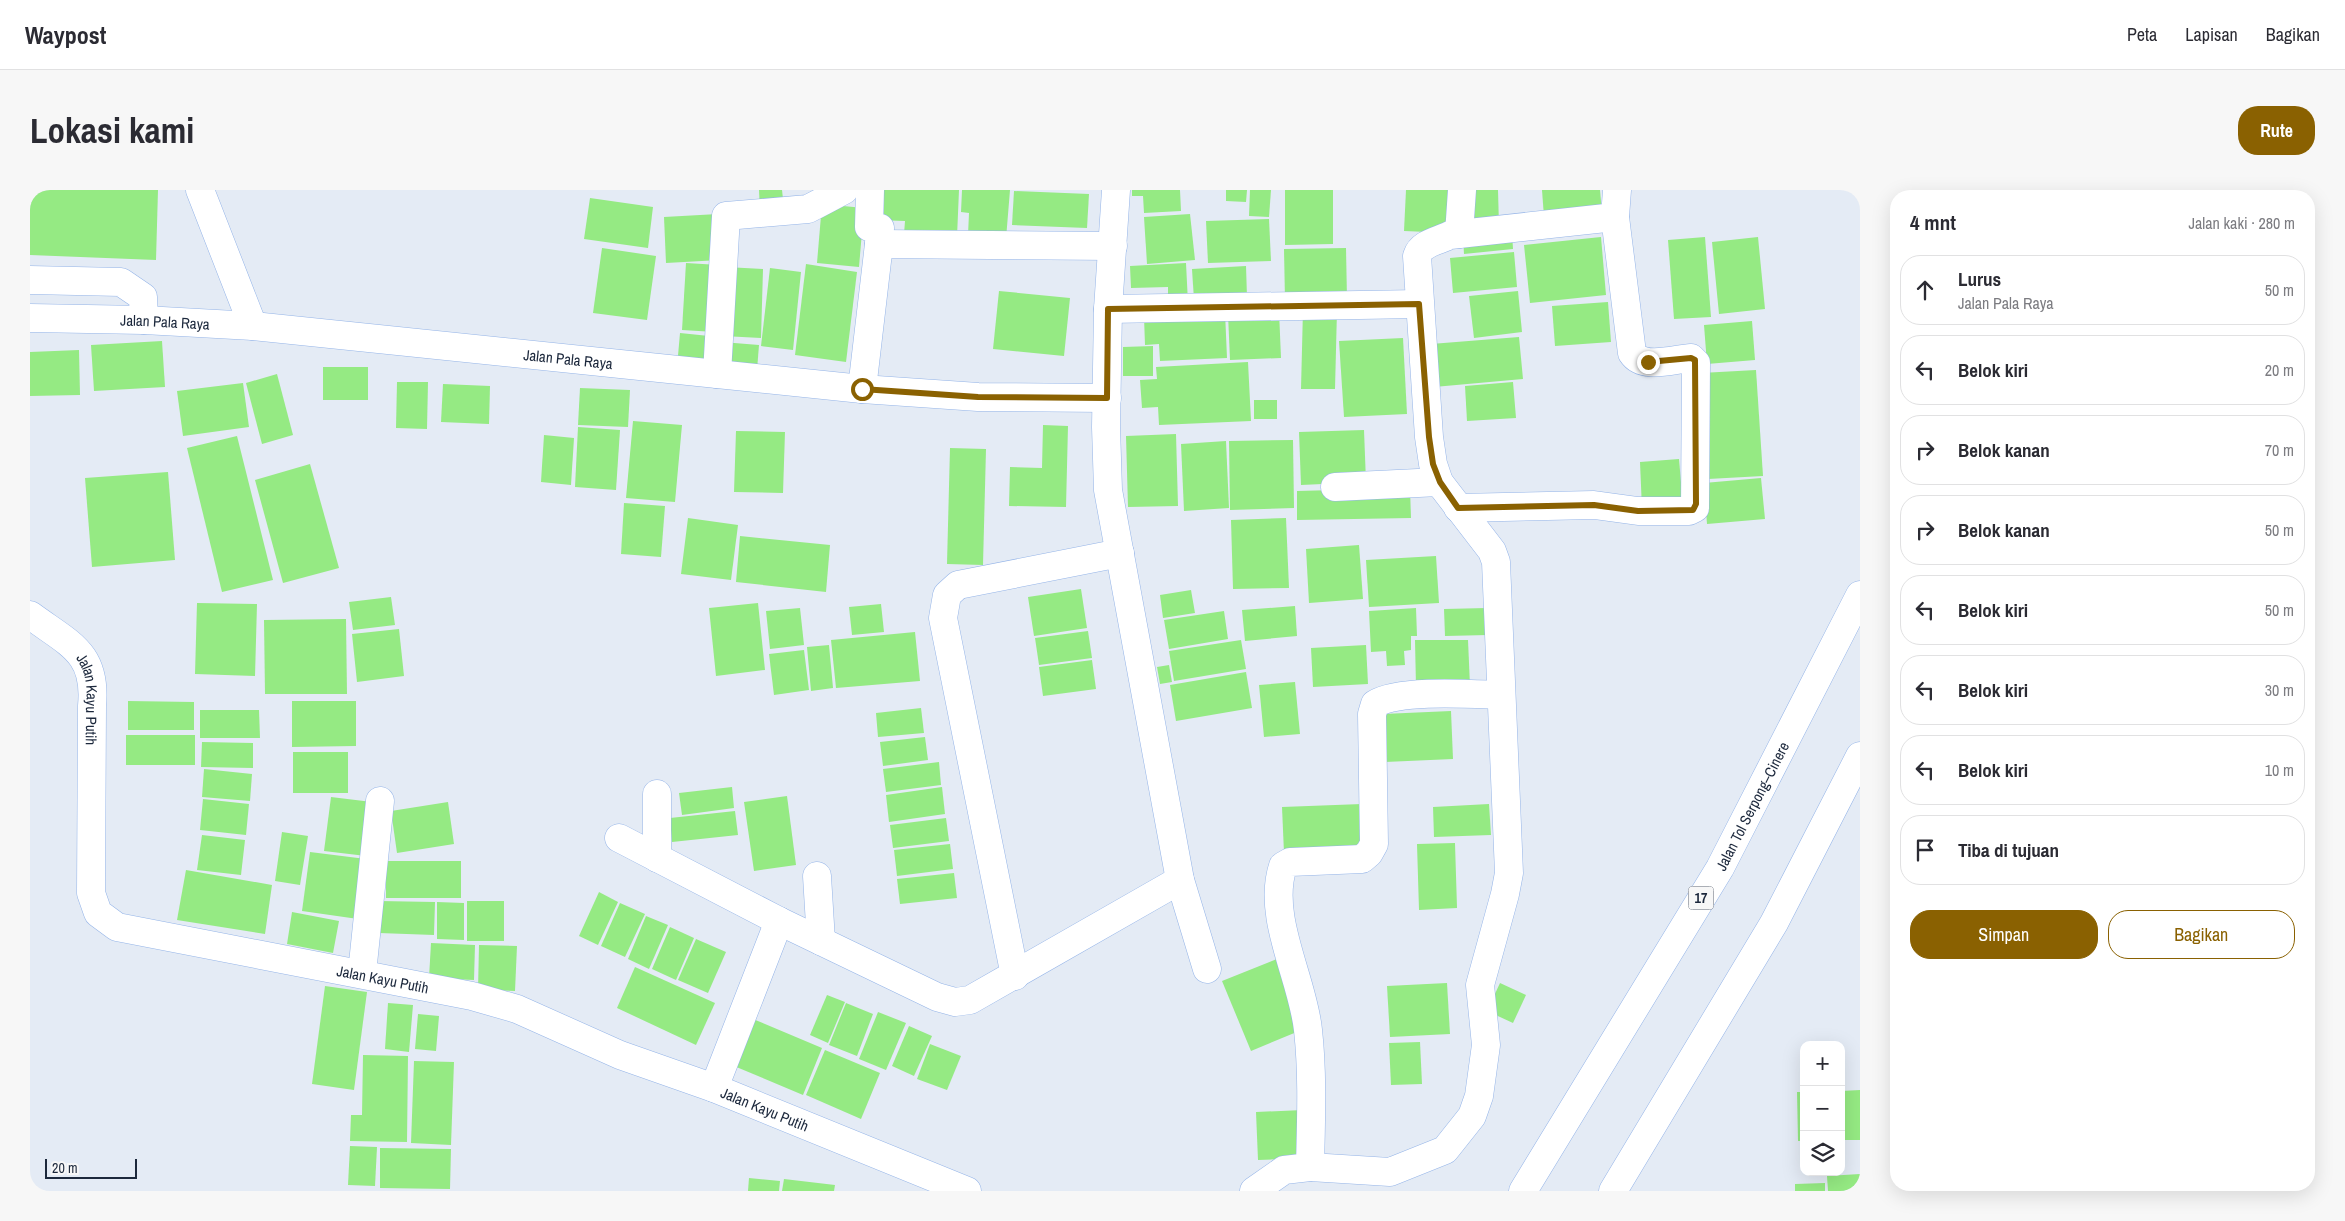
<!DOCTYPE html>
<html lang="id">
<meta charset="utf-8">
<style>
body{margin:0;font-family:"Archivo Narrow",sans-serif;background:#f7f7f7;color:#2b2b33}
.controls{position:absolute;right:15px;bottom:15px;display:grid;overflow:hidden;border-radius:10px;box-shadow:0 5px 20px #0002}
.controls button{width:45px;height:45px;display:grid;place-items:center;padding:0;border:0;border-bottom:1px solid #e1e1e2;background:#fff;color:#2b2b33;font:25px sans-serif}
.scale{position:absolute;left:15px;bottom:12px;width:92px;box-sizing:border-box;padding-left:5px;border:2px solid #1c283c;border-top:0;font-size:14px;line-height:18px;white-space:nowrap;color:#1c283c;-webkit-text-stroke:4px #f7f7f7;paint-order:stroke}
.stop{position:absolute;width:15px;height:15px;margin:-11px;border:4px solid #8a6101;border-radius:50%;background:#fff}
.stop.end{background:#8a6101;border-color:#fff;box-shadow:0 1px 5px #0008}
.list{margin:0;padding:0;list-style:none}
h2{display:flex;justify-content:space-between;align-items:center;height:65px;margin:0;padding:0 20px;font-size:21px}
h2 small{font-size:16px;font-weight:400;color:#7c7c81}
.list li{display:grid;grid-template-columns:32px 1fr auto;gap:15px;align-items:center;box-sizing:border-box;height:70px;margin:0 10px 10px;padding:0 10px;border:1px solid #e1e1e2;border-radius:20px}
.list b{display:block;font-size:19px;white-space:nowrap}
.list p{margin:0;font-size:16px;white-space:nowrap;color:#7c7c81}
.list em{font-size:16px;font-style:normal;color:#7c7c81}
.actions{display:flex;gap:10px;padding:15px 20px}
.actions a{flex:1;padding:11px 0;border:1px solid #8a6101;border-radius:20px;text-align:center;font-size:18px;color:#8a6101}
.actions .main{background:#8a6101;color:#fff}
.icon{flex:none;width:28px;height:28px;fill:none;stroke:currentColor;stroke-width:2;stroke-linecap:round;stroke-linejoin:round}
.map{position:relative;flex:none;width:1830px;height:1001px;overflow:hidden;border-radius:20px}
header{display:flex;align-items:center;gap:30px;box-sizing:border-box;height:70px;padding:0 25px;background:#fff;border-bottom:1px solid #e1e1e2}
header strong{font-size:24px}
nav{display:flex;gap:28px;margin-inline-start:auto;font-size:18px}
.intro{display:flex;align-items:center;justify-content:space-between;box-sizing:border-box;height:120px;padding:0 30px}
h1{margin:0;font-size:35px}
.button{padding:12px 22px;border-radius:20px;background:#8a6101;color:#fff;font-size:18px;font-weight:700}
main{display:flex;gap:30px;padding:0 30px}
aside{flex:1;background:#fff;border-radius:20px;box-shadow:0 5px 20px #0002}
.map>svg:first-child{display:block}
.building{fill:#95ea83}
.lines{fill:none;stroke-linecap:round;stroke-linejoin:round}
.minor-casing{stroke:#94b4e8;stroke-width:29}
.highway-casing{stroke:#94b4e8;stroke-width:29}
.minor{stroke:#fff;stroke-width:28}
.highway{stroke:#fff;stroke-width:28}
.route{stroke:#8a6101;stroke-width:6}
.labels{text-anchor:middle;dominant-baseline:central;stroke-width:4;stroke-linejoin:round;paint-order:stroke}
.shield{fill:#f7f7f7;stroke:#5e6674;stroke-width:1}
.shield-label{font-size:14px;font-weight:bold;fill:#1c283c}
.street-label{font-size:15px;fill:#1c283c;stroke:#f7f7f7}
</style>
<header>
<strong>Waypost</strong>
<nav><a>Peta</a><a>Lapisan</a><a>Bagikan</a></nav>
</header>
<div class="intro"><h1>Lokasi kami</h1><a class="button">Rute</a></div>
<main>
<div class="map">
<svg width="1830" height="1001" viewBox="0 0 1830 1001">
<rect width="100%" height="100%" fill="#e4ebf5"/>
<g class="building">
<polygon points="0,0 128,0 126,70 0,65"/>
<polygon points="729,0 752,0 754,18 730,21"/>
<polygon points="847,0 929,0 927,47 874,44 875,31 845,30"/>
<polygon points="932,0 980,0 976,49 938,45 939,23 931,22"/>
<polygon points="1102,0 1150,0 1151,21 1114,23 1113,6 1102,6"/>
<polygon points="1196,0 1217,0 1216,12 1196,11"/>
<polygon points="1220,0 1241,0 1239,27 1219,26"/>
<polygon points="1255,0 1303,0 1303,54 1255,55"/>
<polygon points="1376,0 1424,0 1422,43 1374,41"/>
<polygon points="1437,0 1468,0 1469,36 1438,36"/>
<polygon points="1512,0 1570,0 1572,23 1514,27"/>
<polygon points="984,1 1059,4 1057,38 982,35"/>
<polygon points="560,8 623,17 618,58 554,49"/>
<polygon points="792,14 834,18 829,77 787,73"/>
<polygon points="688,24 690,70 636,73 634,27"/>
<polygon points="1160,24 1165,70 1117,74 1114,27"/>
<polygon points="1239,29 1241,71 1178,73 1176,31"/>
<polygon points="1482,42 1483,59 1434,64 1433,46"/>
<polygon points="1571,47 1576,105 1500,113 1494,55"/>
<polygon points="1675,47 1681,127 1644,129 1638,50"/>
<polygon points="1728,47 1735,119 1689,124 1682,52"/>
<polygon points="572,58 626,66 617,130 563,123"/>
<polygon points="1316,58 1317,109 1255,110 1254,59"/>
<polygon points="1484,62 1487,97 1423,103 1420,68"/>
<polygon points="656,73 689,75 685,142 652,140"/>
<polygon points="1156,73 1158,113 1138,114 1138,97 1101,98 1100,76"/>
<polygon points="776,74 827,82 816,172 765,165"/>
<polygon points="1216,76 1217,107 1164,110 1162,79"/>
<polygon points="696,77 733,79 731,148 693,146"/>
<polygon points="740,78 771,82 763,160 731,156"/>
<polygon points="969,101 1040,108 1034,166 963,159"/>
<polygon points="1488,101 1492,142 1444,148 1439,106"/>
<polygon points="1578,112 1581,152 1525,156 1522,116"/>
<polygon points="1273,119 1307,120 1305,199 1271,199"/>
<polygon points="1249,121 1251,168 1200,170 1198,124"/>
<polygon points="1195,122 1197,168 1130,171 1129,154 1115,155 1114,127"/>
<polygon points="1722,131 1725,170 1677,174 1674,135"/>
<polygon points="650,143 679,146 676,179 647,177"/>
<polygon points="1489,147 1493,189 1404,197 1401,154"/>
<polygon points="1373,148 1377,224 1314,227 1309,151"/>
<polygon points="132,151 135,197 64,201 61,155"/>
<polygon points="692,152 729,155 727,180 691,177"/>
<polygon points="1123,156 1123,186 1093,186 1093,157"/>
<polygon points="49,160 50,205 0,206 0,162"/>
<polygon points="1218,172 1221,231 1129,235 1128,217 1112,218 1110,190 1127,189 1126,177"/>
<rect x="293" y="177" width="45" height="33"/>
<polygon points="1726,180 1733,286 1678,289 1671,183"/>
<polygon points="247,184 263,245 232,254 216,193"/>
<polygon points="367,192 398,192 397,239 366,238"/>
<polygon points="1483,192 1486,228 1437,231 1435,196"/>
<polygon points="213,193 219,237 153,246 147,201"/>
<polygon points="413,194 460,196 459,234 411,232"/>
<polygon points="550,198 600,200 598,237 548,235"/>
<rect x="1224" y="210" width="23" height="19"/>
<polygon points="603,231 652,235 645,312 596,308"/>
<polygon points="1013,235 1038,236 1036,317 979,316 980,277 1012,278"/>
<polygon points="548,237 590,240 586,300 545,297"/>
<polygon points="1334,240 1336,292 1271,295 1269,242"/>
<polygon points="706,241 755,242 753,303 704,302"/>
<polygon points="1146,244 1148,316 1098,317 1096,246"/>
<polygon points="514,245 544,248 541,295 511,292"/>
<polygon points="207,246 243,390 192,402 157,258"/>
<polygon points="1263,250 1264,318 1200,320 1199,251"/>
<polygon points="1196,251 1199,318 1154,321 1151,254"/>
<polygon points="920,258 956,259 953,375 917,374"/>
<polygon points="1649,269 1653,316 1612,319 1610,272"/>
<polygon points="280,274 309,378 253,393 225,290"/>
<polygon points="138,282 145,370 62,377 55,288"/>
<polygon points="1731,288 1735,329 1677,334 1674,293"/>
<polygon points="1380,298 1381,328 1267,330 1267,301"/>
<polygon points="594,313 635,316 631,367 591,364"/>
<polygon points="658,328 708,335 701,390 651,384"/>
<polygon points="1256,328 1259,398 1203,399 1201,330"/>
<polygon points="710,346 800,355 796,402 706,392"/>
<polygon points="1329,355 1333,409 1279,413 1276,359"/>
<polygon points="1406,366 1409,413 1339,417 1336,370"/>
<polygon points="1051,399 1057,438 1004,446 998,407"/>
<polygon points="1161,400 1165,423 1133,428 1130,405"/>
<polygon points="361,407 365,435 323,440 319,412"/>
<polygon points="167,413 227,414 225,486 165,484"/>
<polygon points="728,413 735,480 686,486 679,418"/>
<polygon points="851,414 854,442 822,445 819,417"/>
<polygon points="1265,416 1267,446 1215,451 1212,420"/>
<polygon points="770,418 774,455 740,459 736,421"/>
<polygon points="1386,418 1387,446 1381,446 1381,460 1374,461 1375,475 1357,476 1356,461 1341,462 1339,421"/>
<polygon points="1457,418 1458,445 1415,446 1414,419"/>
<polygon points="1194,421 1198,449 1139,459 1134,430"/>
<polygon points="316,429 317,504 235,504 234,430"/>
<polygon points="369,439 374,486 327,492 322,444"/>
<polygon points="1058,441 1062,468 1009,475 1005,448"/>
<polygon points="885,442 890,491 806,498 801,450"/>
<polygon points="1211,450 1216,479 1144,491 1139,461"/>
<polygon points="1385,450 1438,450 1440,496 1386,497"/>
<polygon points="799,455 803,498 781,501 777,457"/>
<polygon points="1336,455 1338,494 1283,497 1281,458"/>
<polygon points="774,460 779,500 744,505 739,464"/>
<polygon points="1062,470 1066,499 1013,506 1009,477"/>
<polygon points="1139,475 1142,492 1130,494 1127,477"/>
<polygon points="1216,482 1222,518 1146,531 1140,495"/>
<polygon points="1265,492 1270,544 1234,547 1229,495"/>
<polygon points="98,511 164,512 164,540 98,540"/>
<polygon points="262,511 326,511 326,556 262,557"/>
<polygon points="891,518 894,543 848,547 846,523"/>
<polygon points="170,520 229,520 230,548 170,548"/>
<polygon points="1421,521 1423,569 1355,572 1353,524"/>
<rect x="96" y="545" width="69" height="30"/>
<polygon points="895,547 898,570 853,576 850,552"/>
<polygon points="172,552 223,553 223,578 171,577"/>
<rect x="263" y="562" width="55" height="41"/>
<polygon points="909,572 911,595 856,602 853,579"/>
<polygon points="174,579 222,584 220,611 172,607"/>
<polygon points="702,597 704,618 652,625 649,603"/>
<polygon points="912,597 915,624 859,632 856,605"/>
<polygon points="757,606 766,675 724,681 714,612"/>
<polygon points="301,607 342,612 336,666 294,661"/>
<polygon points="173,609 219,614 216,645 170,640"/>
<polygon points="418,612 424,654 367,663 361,621"/>
<polygon points="1332,614 1334,660 1254,663 1252,617"/>
<polygon points="1459,614 1461,645 1404,647 1403,617"/>
<polygon points="705,621 708,645 642,652 640,628"/>
<polygon points="916,628 919,651 863,658 860,635"/>
<polygon points="252,642 278,646 270,695 245,691"/>
<polygon points="172,645 215,650 211,685 167,680"/>
<polygon points="1425,653 1427,718 1389,720 1387,654"/>
<polygon points="920,654 923,679 867,686 864,660"/>
<polygon points="280,662 336,669 328,729 272,721"/>
<rect x="356" y="671" width="75" height="37"/>
<polygon points="156,680 242,695 235,744 147,730"/>
<polygon points="924,683 927,708 870,714 867,689"/>
<polygon points="569,702 588,712 568,755 549,746"/>
<polygon points="349,711 405,712 404,745 349,743"/>
<rect x="437" y="711" width="37" height="40"/>
<polygon points="407,712 434,713 434,750 407,749"/>
<polygon points="590,713 615,724 595,767 571,756"/>
<polygon points="262,722 309,731 303,763 257,754"/>
<polygon points="616,726 638,735 619,779 598,769"/>
<polygon points="640,737 664,748 646,790 622,779"/>
<polygon points="666,749 696,762 678,803 648,790"/>
<polygon points="401,753 445,755 444,790 399,788"/>
<polygon points="449,755 487,756 485,801 448,800"/>
<polygon points="1247,769 1274,839 1221,861 1192,791"/>
<polygon points="605,777 685,813 666,855 587,818"/>
<polygon points="1417,793 1420,844 1360,847 1357,796"/>
<polygon points="1470,793 1496,805 1483,833 1457,821"/>
<polygon points="295,796 337,802 324,900 282,894"/>
<polygon points="797,805 815,812 798,853 780,845"/>
<polygon points="358,813 383,815 379,862 355,859"/>
<polygon points="816,813 843,824 827,866 799,855"/>
<polygon points="848,822 876,833 856,880 829,869"/>
<polygon points="388,824 409,826 406,861 385,859"/>
<polygon points="723,829 792,858 773,905 704,876"/>
<polygon points="879,836 902,846 884,886 862,876"/>
<polygon points="1390,852 1392,894 1361,895 1359,853"/>
<polygon points="900,854 931,866 917,900 887,889"/>
<polygon points="795,860 850,883 831,929 776,905"/>
<polygon points="333,865 378,866 377,952 320,951 321,925 332,925"/>
<polygon points="384,871 424,872 421,955 381,953"/>
<polygon points="1830,900 1830,950 1811,950 1811,901"/>
<polygon points="1767,902 1774,902 1774,951 1768,951"/>
<polygon points="1273,920 1276,968 1228,970 1226,922"/>
<polygon points="320,956 347,957 345,996 318,995"/>
<polygon points="350,958 421,959 420,999 350,998"/>
<polygon points="1830,984 1830,1001 1798,1001 1797,986"/>
<polygon points="719,988 750,991 749,1001 718,1001"/>
<polygon points="754,989 805,995 804,1001 752,1001"/>
<polygon points="1795,993 1795,1001 1765,1001 1765,994"/>
</g>
<g class="lines">
<g class="minor-casing">
<g id="minor">
<polyline points="170,0 223,136"/>
<polyline points="840,0 839,37 850,38 849,54"/>
<polyline points="1086,0 1078,119 1076,237 1078,300 1150,690 1177,779"/>
<polyline points="1429,44 1432,0"/>
<polyline points="0,90 91,92 113,107 114,130"/>
<polyline points="1078,119 1389,114"/>
<path id="s1" d="M0,128L114,130L223,136L832,199L948,207L1077,208"/>
<polyline points="687,184 696,26 778,19 814,0"/>
<polyline points="832,199 849,54 1083,56"/>
<polyline points="1305,297 1409,292"/>
<path d="M1428,318L1564,315L1608,321H1659L1665,318L1666,173L1661,168C1644,169 1613,180 1602,163L1585,27L1587,0"/>
<path id="s2" d="M0,425C39,454 67,462 62,516L61,703L68,723L87,737L442,806L487,819L590,865L684,898L937,1001"/>
<polyline points="627,604 627,668"/>
<polyline points="589,648 749,731 907,807 925,812 940,810 1150,690"/>
<polyline points="787,686 791,751"/>
<polyline points="332,783 350,611"/>
<polyline points="985,786 913,428 917,405 928,395 1090,363"/>
<polyline points="684,898 749,731"/>
<path d="M1280,977L1360,982L1415,960L1442,926L1449,906L1456,855L1450,795L1475,704L1479,683L1466,372L1462,361L1409,292L1403,274L1399,247L1387,66C1391,53 1408,51 1420,45L1585,27"/>
<path d="M1224,1001L1254,980L1280,977C1281,932 1283,885 1278,840C1273,789 1236,727 1253,676L1260,672L1332,669L1339,663L1344,654L1342,524L1345,514C1369,499 1441,504 1470,505"/>
</g>
</g>
<g class="highway-casing">
<g id="highway">
<path id="s3" d="M1493,1001L1690,678L1830,405"/>
<polyline points="1583,1001 1744,733 1830,566"/>
</g>
</g>
<use href="#minor" class="minor"/>
<use href="#highway" class="highway"/>
</g>
<g class="lines">
<polyline class="route" points="832,199 948,207 1077,208 1078,119 1389,114 1399,247 1403,274 1410,292 1428,318 1564,315 1608,321 1663,320 1666,314 1665,170 1661,168 1618,172"/>
</g>
<g class="labels">
<rect class="shield" x="1658.5" y="696.5" width="25" height="23" rx="4"/>
<g class="shield-label">
<text x="1671" y="708">17</text>
</g>
<g class="street-label">
<text stroke="none"><textPath href="#s1" startOffset="135">Jalan Pala Raya</textPath></text>
<text stroke="none"><textPath href="#s1" startOffset="540">Jalan Pala Raya</textPath></text>
<text stroke="none"><textPath href="#s2" startOffset="111">Jalan Kayu Putih</textPath></text>
<text stroke="none"><textPath href="#s3" startOffset="448">Jalan Tol Serpong–Cinere</textPath></text>
<text stroke="none"><textPath href="#s2" startOffset="621">Jalan Kayu Putih</textPath></text>
<text stroke="none"><textPath href="#s2" startOffset="1026">Jalan Kayu Putih</textPath></text>
</g>
</g>
</svg>
<div class="controls">
<button>+</button>
<button>−</button>
<button><svg class="icon" aria-label="layers" viewBox="0 0 24 24"><path d="M12 4l9 5-9 5-9-5zM3 14l9 5 9-5"/></svg></button>
</div>
<div class="scale">20 m</div>
<div class="stop" style="left:832px;top:199px"></div>
<div class="stop end" style="left:1618px;top:172px"></div>
</div>
<aside>
<h2>4 mnt<small>Jalan kaki · 280 m</small></h2>
<ul class="list">
<li><svg class="icon" aria-label="ahead" viewBox="0 0 24 24"><path d="M12 20V5M6 11l6-6 6 6"/></svg><div><b>Lurus</b><p>Jalan Pala Raya</p></div><em>50 m</em></li>
<li><svg class="icon" aria-label="left" viewBox="0 0 24 24"><path d="M17 20v-9H6M10 6l-5 5 5 5"/></svg><div><b>Belok kiri</b></div><em>20 m</em></li>
<li><svg class="icon" aria-label="right" viewBox="0 0 24 24"><path d="M7 20v-9h11M14 6l5 5-5 5"/></svg><div><b>Belok kanan</b></div><em>70 m</em></li>
<li><svg class="icon" aria-label="right" viewBox="0 0 24 24"><path d="M7 20v-9h11M14 6l5 5-5 5"/></svg><div><b>Belok kanan</b></div><em>50 m</em></li>
<li><svg class="icon" aria-label="left" viewBox="0 0 24 24"><path d="M17 20v-9H6M10 6l-5 5 5 5"/></svg><div><b>Belok kiri</b></div><em>50 m</em></li>
<li><svg class="icon" aria-label="left" viewBox="0 0 24 24"><path d="M17 20v-9H6M10 6l-5 5 5 5"/></svg><div><b>Belok kiri</b></div><em>30 m</em></li>
<li><svg class="icon" aria-label="left" viewBox="0 0 24 24"><path d="M17 20v-9H6M10 6l-5 5 5 5"/></svg><div><b>Belok kiri</b></div><em>10 m</em></li>
<li><svg class="icon" aria-label="arrive" viewBox="0 0 24 24"><path d="M6 21V4h12l-3 4 3 4H6"/></svg><div><b>Tiba di tujuan</b></div></li>
</ul>
<div class="actions"><a class="main">Simpan</a><a>Bagikan</a></div>
</aside>
</main>
